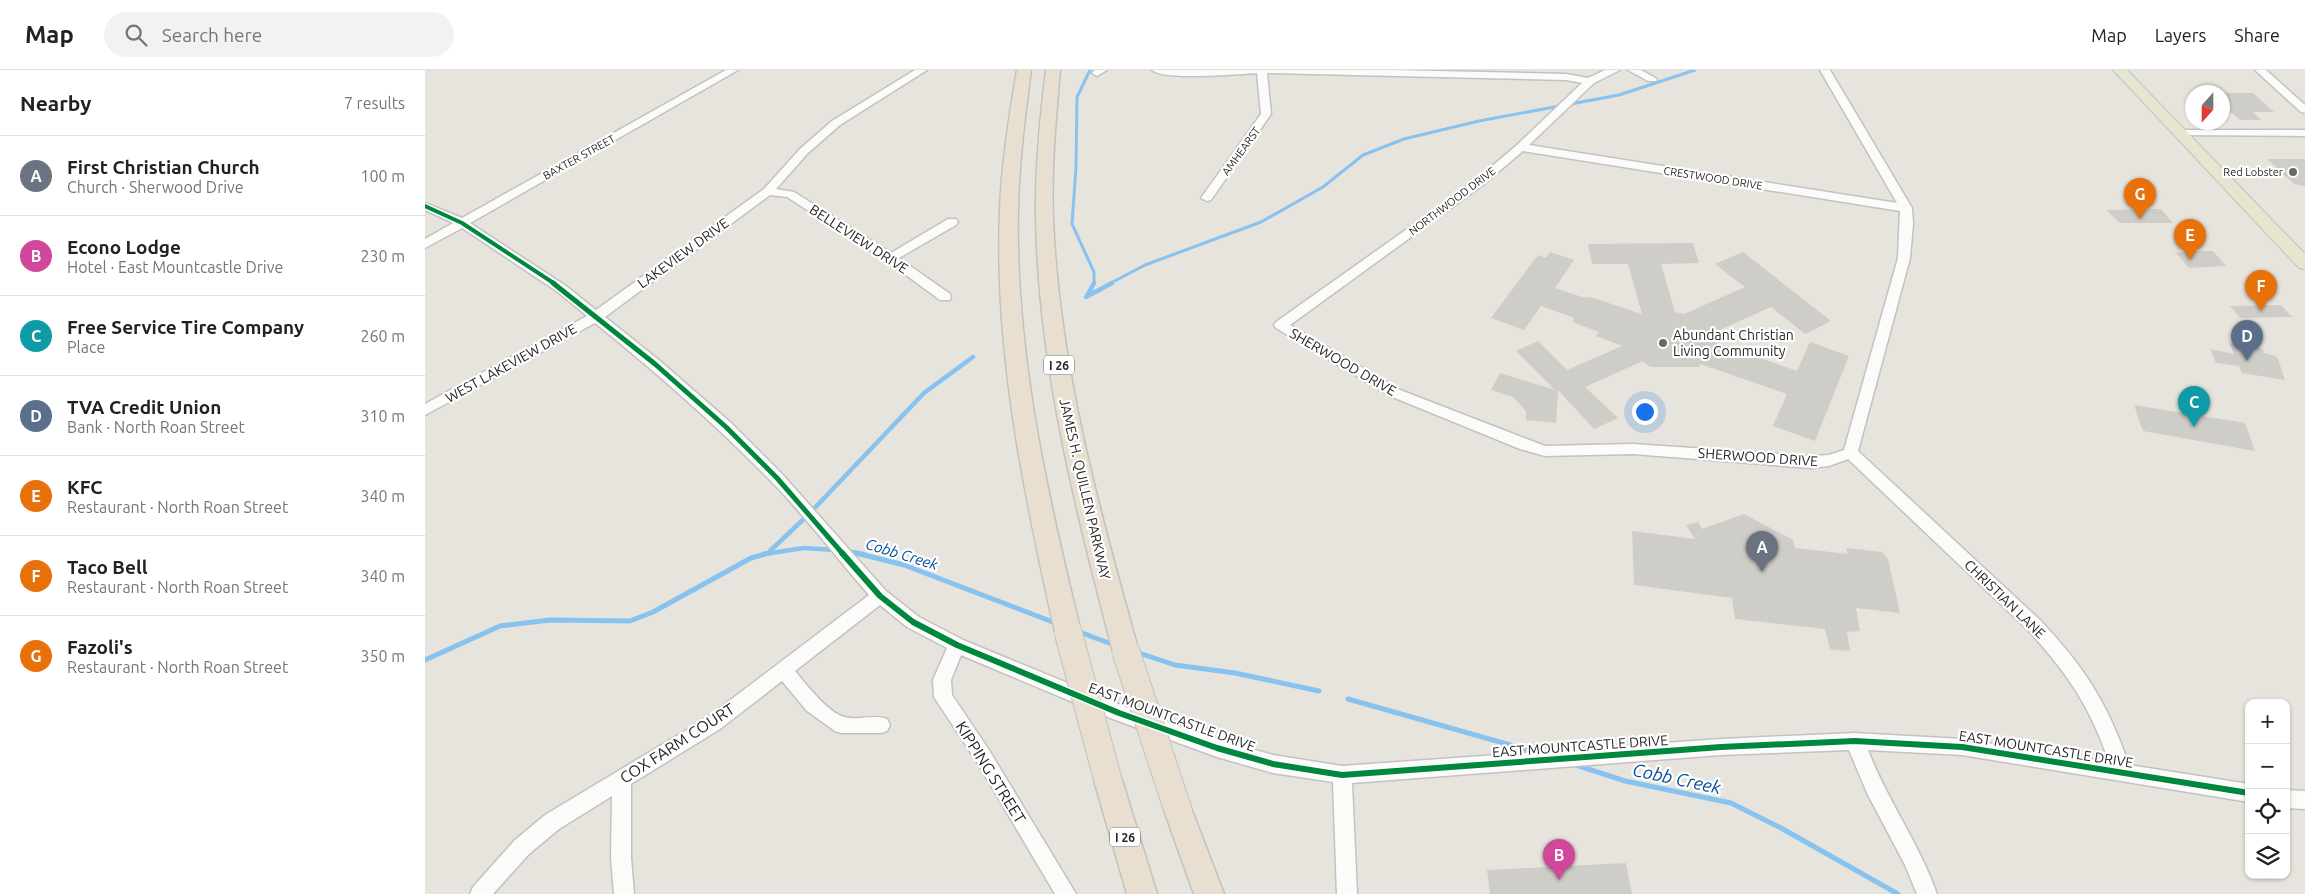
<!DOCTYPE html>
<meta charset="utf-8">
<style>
body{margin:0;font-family:Ubuntu,sans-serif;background:#f2f2f2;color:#222}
.controls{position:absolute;right:15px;bottom:15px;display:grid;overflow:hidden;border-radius:10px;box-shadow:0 1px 4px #0004}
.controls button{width:45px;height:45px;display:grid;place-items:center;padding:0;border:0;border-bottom:1px solid #e0e0e0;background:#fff;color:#222;font:25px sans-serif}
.compass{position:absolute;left:1760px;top:15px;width:45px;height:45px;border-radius:50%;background:#fff;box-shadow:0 1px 4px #0004;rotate:201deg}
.you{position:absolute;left:1219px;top:341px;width:18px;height:18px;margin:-12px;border:4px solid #fff;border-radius:50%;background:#1a73e8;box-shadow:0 0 0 8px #1a73e833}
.badge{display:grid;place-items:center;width:32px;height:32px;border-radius:50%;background:#6a6966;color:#fff;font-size:16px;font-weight:700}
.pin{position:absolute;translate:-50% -41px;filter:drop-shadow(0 1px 2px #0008)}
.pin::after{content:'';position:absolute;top:26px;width:18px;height:15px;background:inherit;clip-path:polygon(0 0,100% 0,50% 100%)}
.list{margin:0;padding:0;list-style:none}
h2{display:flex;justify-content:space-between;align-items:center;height:65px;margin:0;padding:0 20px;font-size:21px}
h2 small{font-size:16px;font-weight:400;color:#767676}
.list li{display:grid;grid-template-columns:32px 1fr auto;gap:15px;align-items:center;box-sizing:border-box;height:80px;padding:0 20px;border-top:1px solid #e0e0e0}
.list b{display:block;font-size:19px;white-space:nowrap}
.list p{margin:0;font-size:16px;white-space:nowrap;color:#767676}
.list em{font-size:16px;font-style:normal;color:#767676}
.icon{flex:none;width:28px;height:28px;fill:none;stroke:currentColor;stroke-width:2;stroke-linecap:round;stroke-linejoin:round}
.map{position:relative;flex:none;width:1880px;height:824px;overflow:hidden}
header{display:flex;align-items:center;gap:30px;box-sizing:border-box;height:70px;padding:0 25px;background:#fff;border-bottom:1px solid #e0e0e0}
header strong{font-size:24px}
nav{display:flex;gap:28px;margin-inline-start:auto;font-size:18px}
.search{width:350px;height:45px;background:#f2f2f2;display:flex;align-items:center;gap:12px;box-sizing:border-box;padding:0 18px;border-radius:28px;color:#767676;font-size:19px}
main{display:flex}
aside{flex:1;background:#fff}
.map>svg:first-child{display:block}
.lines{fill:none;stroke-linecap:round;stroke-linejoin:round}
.stream-far2{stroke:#88c2ef;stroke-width:3}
.stream-far1{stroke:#88c2ef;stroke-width:4.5}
.stream{stroke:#88c2ef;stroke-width:5}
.building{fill:#cfcdc7}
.minor-casing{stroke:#c3c2c2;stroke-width:3}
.major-casing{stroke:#c3c2bf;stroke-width:2}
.highway-casing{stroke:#c3c2bf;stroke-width:3}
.minor{fill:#fbfbfa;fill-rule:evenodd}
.major{fill:#e6e5d0;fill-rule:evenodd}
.highway{fill:#e8dfd1;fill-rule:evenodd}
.highway-bridge-casing{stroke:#c3c2bf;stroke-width:29;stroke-linecap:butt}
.highway-bridge{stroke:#e8dfd1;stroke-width:27}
.cycleway-far2-casing{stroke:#fff;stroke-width:6}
.cycleway-far1-casing{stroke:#fff;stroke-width:8}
.cycleway-casing{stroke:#fff;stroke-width:9}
.cycleway-far2{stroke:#00873e;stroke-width:4}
.cycleway-far1{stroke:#00873e;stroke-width:5}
.cycleway{stroke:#00873e;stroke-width:6}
.poi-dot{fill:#6a6966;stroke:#fff;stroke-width:2}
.labels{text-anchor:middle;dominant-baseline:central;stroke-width:4.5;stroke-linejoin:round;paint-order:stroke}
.far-street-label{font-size:11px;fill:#272727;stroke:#fff}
.far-poi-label{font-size:11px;fill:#272727;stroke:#fff;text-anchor:end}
.shield{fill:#fff;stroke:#686868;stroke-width:1}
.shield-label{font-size:12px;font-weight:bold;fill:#272727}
.street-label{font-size:14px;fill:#272727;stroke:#fff}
.poi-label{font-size:14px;fill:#272727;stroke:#fff;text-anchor:start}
.water-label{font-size:15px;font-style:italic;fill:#034e9f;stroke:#fff}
.near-street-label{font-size:16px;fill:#272727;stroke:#fff}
.near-water-label{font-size:18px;font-style:italic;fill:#034e9f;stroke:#fff}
</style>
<header>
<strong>Map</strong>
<div class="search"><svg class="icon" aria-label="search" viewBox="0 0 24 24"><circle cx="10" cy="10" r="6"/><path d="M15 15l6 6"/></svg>Search here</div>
<nav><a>Map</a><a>Layers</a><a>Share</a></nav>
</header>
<main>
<aside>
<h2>Nearby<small>7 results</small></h2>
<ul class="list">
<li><span class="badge" style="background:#6b7280">A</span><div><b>First Christian Church</b><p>Church · Sherwood Drive</p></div><em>100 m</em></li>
<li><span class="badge" style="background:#d1479c">B</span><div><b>Econo Lodge</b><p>Hotel · East Mountcastle Drive</p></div><em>230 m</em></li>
<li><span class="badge" style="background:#0f9aa8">C</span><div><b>Free Service Tire Company</b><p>Place</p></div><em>260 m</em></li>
<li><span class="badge" style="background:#5c6f8a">D</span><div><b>TVA Credit Union</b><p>Bank · North Roan Street</p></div><em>310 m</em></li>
<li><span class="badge" style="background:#e8710a">E</span><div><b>KFC</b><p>Restaurant · North Roan Street</p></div><em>340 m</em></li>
<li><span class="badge" style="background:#e8710a">F</span><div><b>Taco Bell</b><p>Restaurant · North Roan Street</p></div><em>340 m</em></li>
<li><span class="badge" style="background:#e8710a">G</span><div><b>Fazoli's</b><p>Restaurant · North Roan Street</p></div><em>350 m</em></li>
</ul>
</aside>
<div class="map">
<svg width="1880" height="824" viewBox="0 0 1880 824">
<rect width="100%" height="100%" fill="#e6e4dc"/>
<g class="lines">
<g class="stream-far2">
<polyline points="665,0 652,27 651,97 647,154 669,202 669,214"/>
<polyline points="684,214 720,195 836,152 898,117 938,85 979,69 1054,51 1194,25 1270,0"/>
</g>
<g class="stream-far1">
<polyline points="662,226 669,213"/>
<polyline points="661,227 687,213"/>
<polyline points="345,481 385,443 499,323 548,287"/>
<polyline points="421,481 438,484"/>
<polyline points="339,484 379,478 411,480"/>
</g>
<g class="stream">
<polyline points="431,483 479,495 633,554"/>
<polyline points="652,561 689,575"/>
<polyline points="711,582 750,595 810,603 894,621"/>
<polyline points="0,590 75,556 125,550 205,551 228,542 326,488 344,483"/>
<polyline points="923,629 1114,683"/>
<polyline points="1148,694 1200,711 1306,733 1356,758 1473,824"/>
</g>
</g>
<g class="building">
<polygon points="1798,23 1828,23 1849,42 1828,42 1836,50 1815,50 1807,43 1798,43"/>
<polygon points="1842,89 1880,89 1880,116 1869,114"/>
<polygon points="1736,139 1748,153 1695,153 1681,140"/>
<polygon points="1268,173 1274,193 1236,194 1250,242 1259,244 1320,217 1290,194 1318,182 1406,251 1380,264 1346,237 1277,268 1372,301 1385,272 1424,286 1390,371 1348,356 1362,324 1275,294 1274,297 1225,297 1218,291 1160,317 1193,348 1169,359 1133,320 1131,353 1101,350 1101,341 1088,327 1066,320 1075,303 1130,320 1091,281 1113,271 1142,300 1197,276 1171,266 1174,262 1147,252 1149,249 1147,247 1116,236 1099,260 1066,248 1113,185 1121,188 1125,182 1149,190 1130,218 1160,228 1165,227 1217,244 1203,194 1167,194 1163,174"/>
<polygon points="1762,181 1788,181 1801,196 1764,198 1750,182 1764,183"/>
<polygon points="1856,235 1867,247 1815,248 1805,236"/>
<polygon points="1804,273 1838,279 1839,283 1850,286 1853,289 1860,310 1817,303 1814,296 1791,293 1785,279 1809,284"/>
<polygon points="1709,335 1820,353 1830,381 1718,361"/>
<polygon points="1319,444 1368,470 1370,478 1423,484 1421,478 1457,482 1463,489 1475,543 1431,538 1435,561 1422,562 1425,581 1405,579 1400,559 1310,549 1307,528 1209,515 1207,461 1270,469 1261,455 1273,452 1277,459"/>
<polygon points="1201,793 1207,824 1065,824 1062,800"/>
</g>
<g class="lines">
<g class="minor-casing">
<g id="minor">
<path d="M301,0H313L45,153L141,216L171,240L339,119L375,79L407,51L490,0H502L415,55L383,83L351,119L369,122L466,183L523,149H531L533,152L531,155L474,188L525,224L526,227L525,230H515L462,191L362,127L345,125L180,247L235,291L306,353L357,404L461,521L494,547L538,570L698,636L792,669L848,685L917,696L1296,669L1430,663L1537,669L1684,692C1665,636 1643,604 1603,560L1423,389L1404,396L1386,398L1208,384L1120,386L1095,379L965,326L851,258L849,255L851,252L1051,110L1092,75L1157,13L1141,10L842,3L846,44L786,130L782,131L776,128L836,44L832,3C813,4 739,11 727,0H967L1141,4L1163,8L1180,0H1195L1169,13L1104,75L1472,133L1395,0H1405L1487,138L1488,154L1485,188L1433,381L1615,550C1660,598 1682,632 1704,695L1824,714V732L1537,685L1443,680C1462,730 1494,773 1512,824H1492L1480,795L1442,723L1424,680L1296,685L927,713L932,824H912L908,712L848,703L792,687L688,649L536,585L526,610L527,625L564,680L651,824H630L552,692L509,627L508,610L522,578L482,557L455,535L370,601C381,614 402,642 419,647C433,651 448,644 462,649L465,655L462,661L456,663H416L410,661L382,641L357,611L295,659L206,714V788L209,824H189L186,788L187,726L134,759L104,784L68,824H45L48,817L90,770L120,745L283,647L444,525C411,487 380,446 345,410C290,354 231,302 170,253L0,345V334L162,246L133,222L37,158L0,178V169L28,153L0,140V133L37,148ZM1098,81L1475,141L1473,188L1419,380L1404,385L1386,386L1208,374L1120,376L975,320L865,255L1059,114Z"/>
<polygon points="682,0 672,6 667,3 670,0"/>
<polygon points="1203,0 1216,0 1232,9 1231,11 1223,11"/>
<polygon points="1830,0 1841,0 1880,35 1880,43 1876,42"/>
<polygon points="1755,60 1880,60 1880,66 1751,65 1751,61"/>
<polygon points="1861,720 1880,721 1880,739 1861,738"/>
</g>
</g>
<g class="major-casing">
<polygon id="major" points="1688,0 1702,0 1880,184 1880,199 1874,198"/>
</g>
<g class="highway-casing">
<g id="highway">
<path d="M592,0H606C600,46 594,92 593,139C590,282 622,424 656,562L652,570L643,573L634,570L630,562C599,424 569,281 575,139C577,92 584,46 592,0Z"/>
<path d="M621,0H635C631,49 626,98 628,148C634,296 674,440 714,582L710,590L701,593L692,590L688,582C651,440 613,295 611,147C610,98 615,49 621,0Z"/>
<polygon points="683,697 693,701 697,710 732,824 702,824 669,710 673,701"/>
<polygon points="753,726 763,730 799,824 769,824 739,740 743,730"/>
</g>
</g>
<use href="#minor" class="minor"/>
<use href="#major" class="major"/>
<use href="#highway" class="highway"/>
<g class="highway-bridge-casing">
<g id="highway-bridge">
<polyline points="643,562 683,710"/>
<polyline points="701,582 753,740"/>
</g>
</g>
<use href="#highway-bridge" class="highway-bridge"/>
<g class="cycleway-far2-casing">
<polyline id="cycleway-far2" points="0,136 37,153 130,214"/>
</g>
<g class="cycleway-far1-casing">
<polyline id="cycleway-far1" points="128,213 230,294 301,357 352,408 418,484"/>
</g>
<g class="cycleway-casing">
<polyline id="cycleway" points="417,483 455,526 488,552 532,575 694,643 792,678 848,694 917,705 1296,677 1430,671 1537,677 1824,723"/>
</g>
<use href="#cycleway-far2" class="cycleway-far2"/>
<use href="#cycleway-far1" class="cycleway-far1"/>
<use href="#cycleway" class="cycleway"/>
</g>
<g class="poi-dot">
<circle cx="1868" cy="102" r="5"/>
<circle cx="1238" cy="273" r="5"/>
</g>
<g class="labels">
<g class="far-street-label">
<text transform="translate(816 81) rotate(-54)">AMHEARST</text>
<text transform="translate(154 87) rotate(-29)">BAXTER STREET</text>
<text transform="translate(1288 108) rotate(9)">CRESTWOOD DRIVE</text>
<text transform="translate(1027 131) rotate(-37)">NORTHWOOD DRIVE</text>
</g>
<g class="far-poi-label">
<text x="1858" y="102">Red Lobster</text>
</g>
<g class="shield">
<rect x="619" y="285.5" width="30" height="19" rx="4"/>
<rect x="685" y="757.5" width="30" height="19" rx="4"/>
</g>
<g class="shield-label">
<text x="634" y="295">I 26</text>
<text x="700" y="767">I 26</text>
</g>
<g class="street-label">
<text transform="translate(434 169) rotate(33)">BELLEVIEW DRIVE</text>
<text transform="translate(258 183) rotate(-36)">LAKEVIEW DRIVE</text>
<text transform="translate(918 292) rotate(30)">SHERWOOD DRIVE</text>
<text transform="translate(86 293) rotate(-29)">WEST LAKEVIEW DRIVE</text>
<text transform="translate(1333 387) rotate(4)">SHERWOOD DRIVE</text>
<text transform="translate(660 419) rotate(77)">JAMES H. QUILLEN PARKWAY</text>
<text transform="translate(1580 529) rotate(44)">CHRISTIAN LANE</text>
<text transform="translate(747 647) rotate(20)">EAST MOUNTCASTLE DRIVE</text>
<text transform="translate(1155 676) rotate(-4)">EAST MOUNTCASTLE DRIVE</text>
<text transform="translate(1621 679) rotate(9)">EAST MOUNTCASTLE DRIVE</text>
</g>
<g class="poi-label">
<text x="1248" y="265">Abundant Christian<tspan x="1248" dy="16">Living Community</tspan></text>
</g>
<g class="water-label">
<text transform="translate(477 484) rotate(17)">Cobb Creek</text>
</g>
<g class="near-street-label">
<text transform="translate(252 673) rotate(-33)">COX FARM COURT</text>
<text transform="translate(566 702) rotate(58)">KIPPING STREET</text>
</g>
<g class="near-water-label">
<text transform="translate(1252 708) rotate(12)">Cobb Creek</text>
</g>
</g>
</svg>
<div class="controls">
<button>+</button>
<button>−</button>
<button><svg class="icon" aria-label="locate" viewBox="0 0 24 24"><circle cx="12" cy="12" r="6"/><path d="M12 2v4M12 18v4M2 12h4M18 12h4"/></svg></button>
<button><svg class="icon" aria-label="layers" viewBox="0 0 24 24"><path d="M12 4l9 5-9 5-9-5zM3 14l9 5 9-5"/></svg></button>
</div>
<svg class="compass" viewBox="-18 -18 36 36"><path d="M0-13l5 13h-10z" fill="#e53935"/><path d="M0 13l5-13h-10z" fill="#767676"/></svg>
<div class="you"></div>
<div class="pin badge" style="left:1337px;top:502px;background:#6b7280">A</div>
<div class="pin badge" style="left:1134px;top:810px;background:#d1479c">B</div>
<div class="pin badge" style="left:1769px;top:357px;background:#0f9aa8">C</div>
<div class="pin badge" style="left:1822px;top:291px;background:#5c6f8a">D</div>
<div class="pin badge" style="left:1765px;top:190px;background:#e8710a">E</div>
<div class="pin badge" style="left:1836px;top:241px;background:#e8710a">F</div>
<div class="pin badge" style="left:1715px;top:149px;background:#e8710a">G</div>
</div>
</main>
